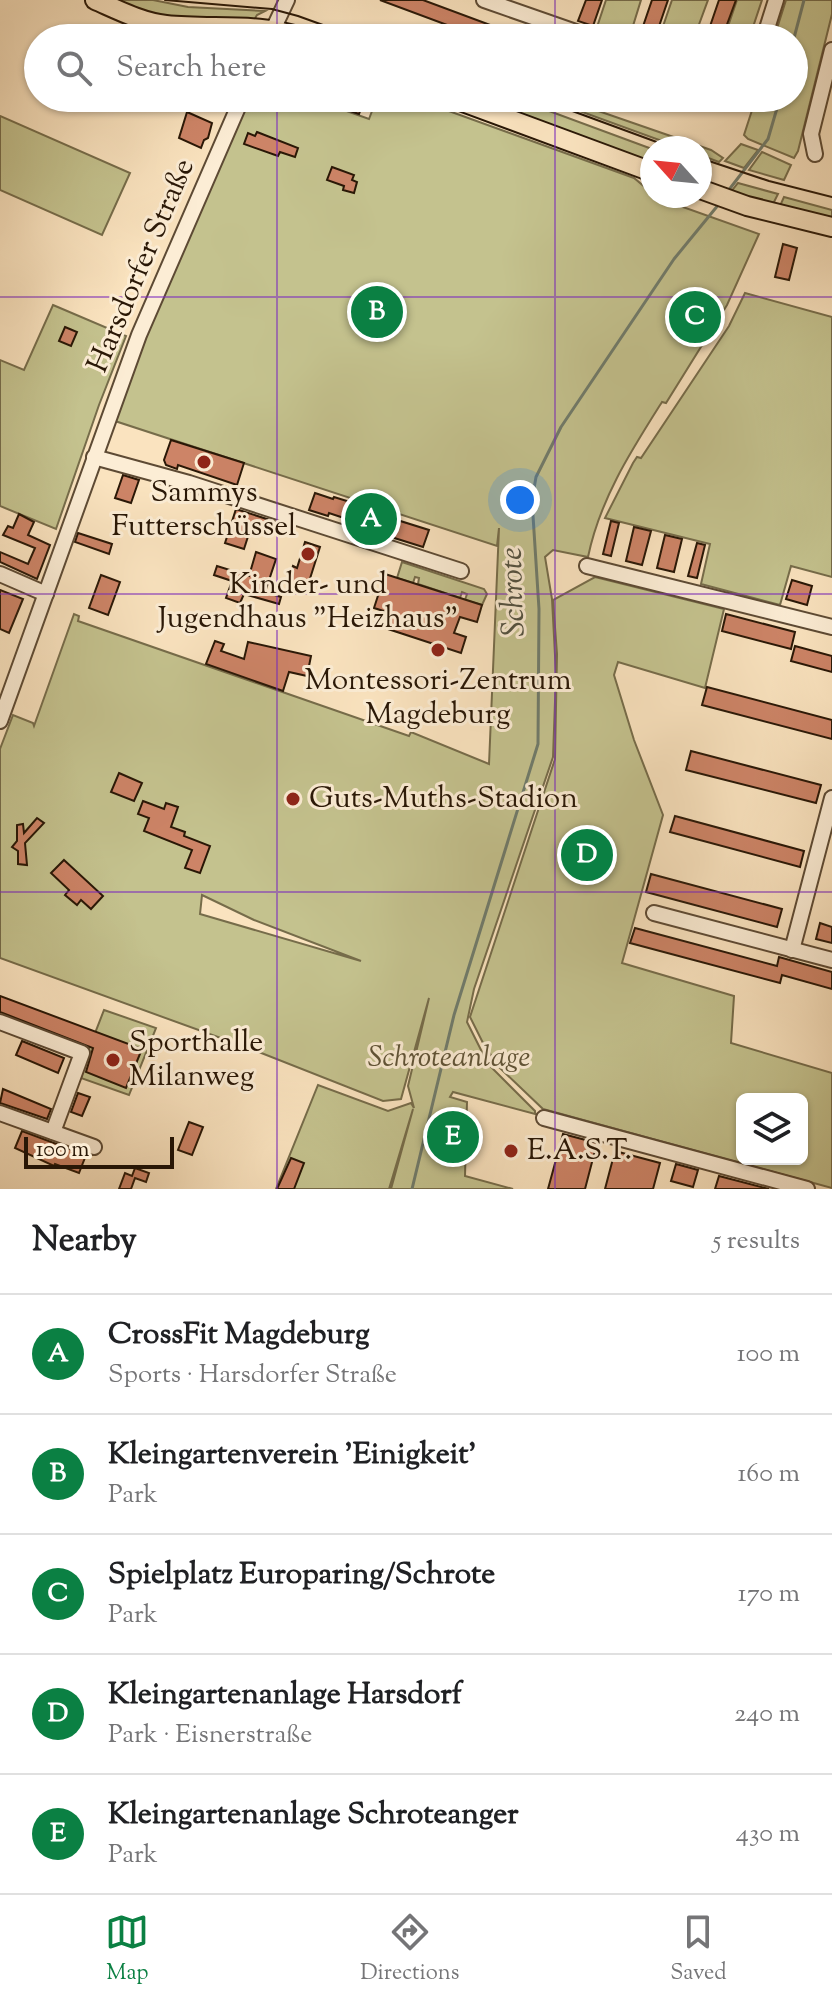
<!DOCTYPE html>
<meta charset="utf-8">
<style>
body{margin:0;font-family:"Sorts Mill Goudy",serif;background:#f6f6f6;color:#202124}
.controls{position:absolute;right:24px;bottom:24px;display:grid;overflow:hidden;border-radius:12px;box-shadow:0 2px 6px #0004}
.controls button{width:72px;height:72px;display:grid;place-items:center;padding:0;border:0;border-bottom:2px solid #e0e0e0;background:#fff;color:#202124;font:40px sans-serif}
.compass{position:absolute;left:640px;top:136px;width:72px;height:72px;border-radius:50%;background:#fff;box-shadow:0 2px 6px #0004;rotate:297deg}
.scale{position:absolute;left:24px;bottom:20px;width:150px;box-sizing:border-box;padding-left:8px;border:4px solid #291706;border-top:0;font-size:22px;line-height:28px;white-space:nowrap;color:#291706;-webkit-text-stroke:6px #fcedd5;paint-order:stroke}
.you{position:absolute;left:520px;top:500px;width:28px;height:28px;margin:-20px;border:6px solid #fff;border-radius:50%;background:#1a73e8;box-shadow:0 0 0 12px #1a73e833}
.badge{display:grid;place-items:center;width:52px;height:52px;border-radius:50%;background:#0b8043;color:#fff;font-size:26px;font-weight:700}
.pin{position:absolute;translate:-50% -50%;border:4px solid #fff;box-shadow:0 2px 8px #0006}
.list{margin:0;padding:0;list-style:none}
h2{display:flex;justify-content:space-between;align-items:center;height:104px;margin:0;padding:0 32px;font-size:34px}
h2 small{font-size:26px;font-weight:400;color:#757577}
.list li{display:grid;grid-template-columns:52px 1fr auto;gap:24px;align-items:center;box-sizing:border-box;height:120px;padding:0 32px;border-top:2px solid #e0e0e0}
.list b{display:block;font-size:30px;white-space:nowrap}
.list p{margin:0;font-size:26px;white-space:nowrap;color:#757577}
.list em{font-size:26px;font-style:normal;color:#757577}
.icon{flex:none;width:44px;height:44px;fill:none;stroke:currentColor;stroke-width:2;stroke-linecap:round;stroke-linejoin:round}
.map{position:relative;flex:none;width:832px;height:1189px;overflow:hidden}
.search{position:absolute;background:#fff;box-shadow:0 2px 6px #0004;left:24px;right:24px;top:24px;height:88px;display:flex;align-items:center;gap:20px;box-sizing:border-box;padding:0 28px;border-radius:44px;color:#757577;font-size:30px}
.sheet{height:704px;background:#fff}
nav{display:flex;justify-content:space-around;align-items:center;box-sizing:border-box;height:112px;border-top:2px solid #e0e0e0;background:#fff;font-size:22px;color:#757577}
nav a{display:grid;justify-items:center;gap:4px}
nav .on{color:#0b8043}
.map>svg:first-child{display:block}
.green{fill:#c4c28e;stroke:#766c4a;stroke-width:2;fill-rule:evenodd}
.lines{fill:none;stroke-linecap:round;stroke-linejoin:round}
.stream{stroke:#707b6b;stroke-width:3}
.building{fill:#cd8467;stroke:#291706;stroke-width:2}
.minor-casing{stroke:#5d4a34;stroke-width:18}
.major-casing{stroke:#291706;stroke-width:22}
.minor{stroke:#fcedd5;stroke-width:14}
.major{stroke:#fae3bf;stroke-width:18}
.tram{stroke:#291706;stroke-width:2}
.grid{fill:none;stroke:#7b2cbf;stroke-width:2;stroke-opacity:0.55}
.poi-dot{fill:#8f2418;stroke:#fcedd5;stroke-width:3}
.labels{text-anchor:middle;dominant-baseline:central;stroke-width:6;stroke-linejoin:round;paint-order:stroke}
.street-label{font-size:30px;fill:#291706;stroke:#fcedd5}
.poi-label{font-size:30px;fill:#291706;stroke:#fcedd5}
.park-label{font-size:30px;font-style:italic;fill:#5f5336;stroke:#fcedd5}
.water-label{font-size:32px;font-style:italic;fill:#525141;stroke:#fcedd5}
</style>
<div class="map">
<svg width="832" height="1189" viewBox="0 0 832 1189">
<rect width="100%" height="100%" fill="#fae3bf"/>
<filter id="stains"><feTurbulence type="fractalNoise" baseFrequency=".0025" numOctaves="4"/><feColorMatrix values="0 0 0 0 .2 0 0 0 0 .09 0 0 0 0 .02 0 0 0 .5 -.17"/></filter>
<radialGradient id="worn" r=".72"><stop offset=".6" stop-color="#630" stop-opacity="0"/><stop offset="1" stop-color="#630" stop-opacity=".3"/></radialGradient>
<g class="green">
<polygon points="110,0 153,0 188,7 265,11 257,15 254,20 159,18"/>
<polygon points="606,0 641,0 632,29 619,26 616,36 596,30"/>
<polygon points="672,0 708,0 694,38 659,38"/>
<polygon points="737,0 762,0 753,27 762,31 759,38 724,38"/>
<polygon points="786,0 832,0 832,14 798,151 794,158 748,139 744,135 756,98 794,98 794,38 774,38"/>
<path d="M250,98H310L369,119L377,98H413L634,178L652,193V196L759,234L727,305L666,403L662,402C631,451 600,499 588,557L553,550L545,557L552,599L556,674L553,757L474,989L467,1022L488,1064L535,1111V1114L453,1092L450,1097L467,1102L465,1176L513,1189H391L413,1109L389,1189H276L318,1085L388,1111L411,1103L414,1108L408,1086L429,998L401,1099L383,1101L251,1049L0,958V749L13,715L33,723L34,726L74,614L79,616L78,621L409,736L411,732L489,764L499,528L497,546L115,421C154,310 200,204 250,98ZM202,895L254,920L361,961L200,914Z"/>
<polygon points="468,98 514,98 652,149 652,165"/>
<polygon points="544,98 561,98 711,150 723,158 719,162 700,155 700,148 681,148"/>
<polygon points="0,116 130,173 102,235 0,190"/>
<polygon points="741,144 758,150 744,168 725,161"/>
<polygon points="762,152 791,165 784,180 749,170"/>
<polygon points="738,183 778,194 772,206 730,193"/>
<polygon points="784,197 832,210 832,222 779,208"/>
<polygon points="745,293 832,317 832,577 791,566 780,605 701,584 710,544 605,518 633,463 637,457 641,458 729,326"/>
<polygon points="53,305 126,336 99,405 56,529 0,506 0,360 24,370"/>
<polygon points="402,562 484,589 487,594 482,605 465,600 467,594 462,592 460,598 418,584 419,578 415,577 413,583 397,578"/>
<path d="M595,577L724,609L705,688L618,662L614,675L634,740L663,815L622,963L734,996L731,1043L832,1073V1188L543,1109L499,1067L483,1043L470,1017L555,759L557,654L553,600ZM742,1099H802V1159H742Z"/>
<polygon points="104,1010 156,1028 129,1095 78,1077"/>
</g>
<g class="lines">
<g class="stream">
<polyline points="794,38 804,0"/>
<polyline points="728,191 768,139 780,98"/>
<polyline points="412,1189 454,1015 538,744 539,609 532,500 536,477 561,427 674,259 719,204"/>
</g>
</g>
<g class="building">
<polygon points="380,0 423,0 525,38 482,38"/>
<polygon points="586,0 602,0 593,26 578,21"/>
<polygon points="652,0 668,0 655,38 639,38"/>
<polygon points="719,0 736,0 722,38 706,38"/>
<polygon points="335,98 362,106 359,114 332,105"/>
<polygon points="652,98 688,98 683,110"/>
<polygon points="187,112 212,123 208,138 204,140 201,148 179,138"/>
<polygon points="257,132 298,148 295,157 280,152 278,156 244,144 248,133 255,136"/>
<polygon points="332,167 354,175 352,180 357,182 354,193 343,190 344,186 327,180"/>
<polygon points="783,244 797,248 789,280 775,277"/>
<polygon points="65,327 77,332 71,346 59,341"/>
<polygon points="171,440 244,463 237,485 178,465 177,469 166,465 164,460"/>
<polygon points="123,475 139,480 131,503 115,498"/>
<polygon points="315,493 333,499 334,497 395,516 394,519 429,530 423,547 388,536 389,533 329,513 328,516 309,510"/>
<polygon points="236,509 276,522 273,531 252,524 244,549 225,543"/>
<polygon points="19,514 34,522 28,535 50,545 37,579 0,562 0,552 28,564 35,548 3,535 8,526 13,528"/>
<polygon points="611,521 619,523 611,556 603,554"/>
<polygon points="634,527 651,531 642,565 626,561"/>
<polygon points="78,533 112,544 109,554 75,542"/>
<polygon points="665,535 682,539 674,572 657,568"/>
<polygon points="305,542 320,547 307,588 288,582 293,566 297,568"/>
<polygon points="697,543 705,545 697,578 688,576"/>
<polygon points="256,552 276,559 265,592 281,597 279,604 244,594 240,603 226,598 232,581 214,575 217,566 249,576"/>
<polygon points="385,574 482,605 477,622 460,617 454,633 466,637 461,653 385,628 390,613 374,608"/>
<polygon points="101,575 120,582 108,615 89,608"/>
<polygon points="792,580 812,586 807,605 786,599"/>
<polygon points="0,590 23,599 9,633 0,629"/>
<polygon points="726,614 795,632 791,649 722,631"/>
<polygon points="215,641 224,644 221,651 244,659 248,642 311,656 307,676 289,672 283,691 206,664"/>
<polygon points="795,646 832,656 832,672 791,661"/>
<polygon points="707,687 832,720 832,739 702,705"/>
<polygon points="691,751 821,785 816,803 686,770"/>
<polygon points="119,773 142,783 134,801 111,792"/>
<polygon points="143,801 164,809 166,803 178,807 171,827 185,832 184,836 210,846 200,873 185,868 192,850 144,831 149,818 138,814"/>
<polygon points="675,816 804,851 800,867 670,832"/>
<polygon points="37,818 44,823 25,843 27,865 18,864 18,851 12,847 17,841 17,825 23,824 24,833"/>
<polygon points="64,860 103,896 91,909 81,900 77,905 65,895 69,890 51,873"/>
<polygon points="651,874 782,909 777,927 646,892"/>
<polygon points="820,923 832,927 832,943 816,939"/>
<polygon points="635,928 777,966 779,957 832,972 832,989 782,975 780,983 630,943"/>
<polygon points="0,996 142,1049 126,1088 86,1072 93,1048 0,1012"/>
<polygon points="22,1041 64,1058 58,1073 16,1055"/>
<polygon points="3,1089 51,1109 47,1119 0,1103"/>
<polygon points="78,1093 90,1097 82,1116 71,1112"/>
<polygon points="189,1122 203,1127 192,1155 178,1150"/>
<polygon points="22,1131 86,1155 79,1173 55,1164 54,1166 15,1148"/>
<polygon points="563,1134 597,1143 585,1189 548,1189"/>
<polygon points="615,1151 660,1163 653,1189 605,1189"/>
<polygon points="291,1158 304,1163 294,1189 277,1189"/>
<polygon points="676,1164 698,1170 693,1187 671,1181"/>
<polygon points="135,1168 149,1173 146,1182 135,1178 131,1189 119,1189 125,1173 132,1176"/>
<polygon points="719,1176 769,1189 715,1189"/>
</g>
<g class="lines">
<g class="minor-casing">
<g id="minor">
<polyline points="484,0 593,38"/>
<polyline points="269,38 287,0"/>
<polyline points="764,38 776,0"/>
<polyline points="815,154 811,134 832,50"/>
<polyline points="94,457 189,483 461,571"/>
<polyline points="587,566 832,627"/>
<polyline points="0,574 46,594"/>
<polyline points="0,721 139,335 242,98"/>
<polyline points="654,913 832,960"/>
<polyline points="792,950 832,798"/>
<polyline points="0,1022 82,1053 53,1132"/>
<polyline points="0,1113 94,1147"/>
<polyline points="544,1118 807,1189"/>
</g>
</g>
<g class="major-casing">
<g id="major">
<path d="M95,0C118,10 141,22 166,25C212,30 259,22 303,38"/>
<polyline points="452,98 652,172"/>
<polyline points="700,189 747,206 832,227"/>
</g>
</g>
<use href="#minor" class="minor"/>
<use href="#major" class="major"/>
<g class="tram">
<polyline points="165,0 272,9 298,16 359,38"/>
<polyline points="537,98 673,148"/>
<polyline points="700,158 769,181 832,197"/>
</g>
</g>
<path class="grid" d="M277,0V38M555,0V38M277,98V1189M555,98V1189M0,297H832M0,594H832M0,892H832"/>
<g class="poi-dot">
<circle cx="204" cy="462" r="8"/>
<circle cx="308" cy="554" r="8"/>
<circle cx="438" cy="650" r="8"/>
<circle cx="293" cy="799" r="8"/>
<circle cx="113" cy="1060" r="8"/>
<circle cx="511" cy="1151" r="8"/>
</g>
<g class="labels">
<g class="street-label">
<text transform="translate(142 266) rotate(-67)">Harsdorfer Straße</text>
</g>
<g class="poi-label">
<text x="204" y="493">Sammys<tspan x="204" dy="34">Futterschüssel</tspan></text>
<text x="308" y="585">Kinder- und<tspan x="308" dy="34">Jugendhaus "Heizhaus"</tspan></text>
<text x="438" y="681">Montessori-Zentrum<tspan x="438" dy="34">Magdeburg</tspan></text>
<text x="309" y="799" text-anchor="start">Guts-Muths-Stadion</text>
<text x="129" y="1043" text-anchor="start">Sporthalle<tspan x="129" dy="34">Milanweg</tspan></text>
<text x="527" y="1151" text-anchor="start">E.A.S.T.</text>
</g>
<g class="park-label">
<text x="449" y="1058">Schroteanlage</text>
</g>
<g class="water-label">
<text transform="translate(514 592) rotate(-92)">Schrote</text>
</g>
</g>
<rect width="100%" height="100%" filter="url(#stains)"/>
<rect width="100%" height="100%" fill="url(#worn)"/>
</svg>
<div class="controls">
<button><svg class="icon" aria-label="layers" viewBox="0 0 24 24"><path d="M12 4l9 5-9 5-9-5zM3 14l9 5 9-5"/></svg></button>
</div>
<svg class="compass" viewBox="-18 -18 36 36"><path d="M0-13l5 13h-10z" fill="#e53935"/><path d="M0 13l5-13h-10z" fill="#757577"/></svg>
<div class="scale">100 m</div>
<div class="you"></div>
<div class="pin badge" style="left:371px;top:519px">A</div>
<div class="pin badge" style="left:377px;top:312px">B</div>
<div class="pin badge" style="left:695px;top:317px">C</div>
<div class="pin badge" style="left:587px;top:855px">D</div>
<div class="pin badge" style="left:453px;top:1137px">E</div>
<div class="search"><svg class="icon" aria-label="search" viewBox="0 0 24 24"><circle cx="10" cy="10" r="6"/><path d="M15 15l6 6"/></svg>Search here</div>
</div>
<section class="sheet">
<h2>Nearby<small>5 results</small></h2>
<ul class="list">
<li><span class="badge">A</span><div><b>CrossFit Magdeburg</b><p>Sports · Harsdorfer Straße</p></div><em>100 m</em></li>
<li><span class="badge">B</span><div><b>Kleingartenverein 'Einigkeit'</b><p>Park</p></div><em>160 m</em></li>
<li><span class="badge">C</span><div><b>Spielplatz Europaring/Schrote</b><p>Park</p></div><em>170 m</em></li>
<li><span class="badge">D</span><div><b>Kleingartenanlage Harsdorf</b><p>Park · Eisnerstraße</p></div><em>240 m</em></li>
<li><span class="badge">E</span><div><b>Kleingartenanlage Schroteanger</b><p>Park</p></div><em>430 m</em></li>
</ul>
</section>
<nav>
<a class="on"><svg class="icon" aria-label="map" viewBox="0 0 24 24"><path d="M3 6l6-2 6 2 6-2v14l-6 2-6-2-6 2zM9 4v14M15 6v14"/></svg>Map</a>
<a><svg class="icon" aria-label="directions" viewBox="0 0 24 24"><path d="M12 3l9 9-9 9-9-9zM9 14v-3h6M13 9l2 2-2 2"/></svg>Directions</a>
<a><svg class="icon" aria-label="saved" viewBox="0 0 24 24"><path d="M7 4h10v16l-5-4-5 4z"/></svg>Saved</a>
</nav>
